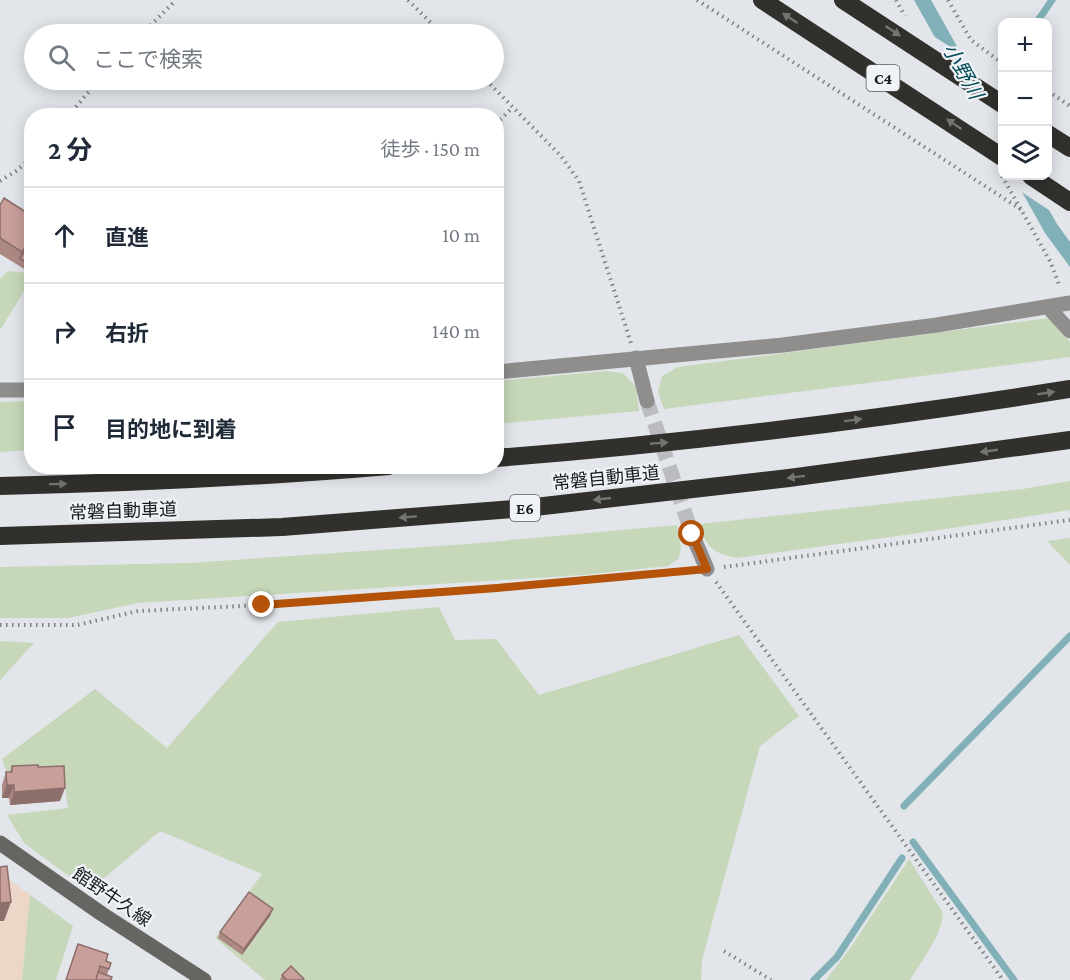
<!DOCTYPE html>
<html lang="ja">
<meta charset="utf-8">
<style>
body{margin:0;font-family:"Crimson Pro","Noto Sans JP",serif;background:#f6f6f7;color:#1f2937}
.controls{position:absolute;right:18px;top:18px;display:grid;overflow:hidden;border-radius:12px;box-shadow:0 3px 15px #0003}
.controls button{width:54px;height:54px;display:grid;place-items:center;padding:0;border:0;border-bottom:2px solid #e0e1e3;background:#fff;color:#1f2937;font:30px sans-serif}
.stop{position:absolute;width:18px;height:18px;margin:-14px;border:4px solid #b45309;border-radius:50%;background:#fff}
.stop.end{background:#b45309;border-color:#fff;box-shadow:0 2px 6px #0008}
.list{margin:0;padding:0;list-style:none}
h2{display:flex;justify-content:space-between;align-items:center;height:78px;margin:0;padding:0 24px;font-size:26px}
h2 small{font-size:20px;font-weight:400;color:#747a83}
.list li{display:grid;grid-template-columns:39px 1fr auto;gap:18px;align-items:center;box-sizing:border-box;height:96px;padding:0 24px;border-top:2px solid #e0e1e3}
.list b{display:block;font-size:22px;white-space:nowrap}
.list em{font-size:20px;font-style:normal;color:#747a83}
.icon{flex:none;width:33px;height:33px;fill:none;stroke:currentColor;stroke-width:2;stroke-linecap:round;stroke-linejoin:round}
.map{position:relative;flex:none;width:1070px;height:980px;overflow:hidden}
.search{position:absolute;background:#fff;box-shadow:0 3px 15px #0003;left:24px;top:24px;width:480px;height:66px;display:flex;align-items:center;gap:15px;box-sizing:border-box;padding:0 21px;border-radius:33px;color:#747a83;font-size:22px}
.panel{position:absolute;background:#fff;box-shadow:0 3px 15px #0003;left:24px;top:108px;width:480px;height:366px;border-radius:24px}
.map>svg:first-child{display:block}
.commercial{fill:#ebd6c8}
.green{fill:#c6d8b9}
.water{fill:#82b0b8}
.pier{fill:#e2e5ea}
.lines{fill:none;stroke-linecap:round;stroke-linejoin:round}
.stream{stroke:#82b0b8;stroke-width:7}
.minor-tunnel{stroke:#babcc1;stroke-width:15;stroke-dasharray:15 8;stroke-linecap:butt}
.path{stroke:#7f8185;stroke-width:4;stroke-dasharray:1.5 4.5;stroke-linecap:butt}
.minor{stroke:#8f8e8c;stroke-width:15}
.secondary{stroke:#666562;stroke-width:15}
.motorway{stroke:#32302c;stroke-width:18}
.motorway-bridge{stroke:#32302c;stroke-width:18}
.wall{fill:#ad8984}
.shaded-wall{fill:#8d6f6c}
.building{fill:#c99f9a;stroke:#8d6f6c;stroke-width:1.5}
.oneway{fill:#747473}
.route{stroke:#b45309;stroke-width:8}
.labels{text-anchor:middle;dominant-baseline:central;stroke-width:4.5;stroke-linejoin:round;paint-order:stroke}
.shield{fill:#eff2f7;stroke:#595b5e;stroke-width:1.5}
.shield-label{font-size:16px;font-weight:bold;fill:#191a1c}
.street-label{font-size:18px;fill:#191a1c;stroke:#eff2f7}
.water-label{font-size:20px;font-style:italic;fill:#054c56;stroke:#eff2f7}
</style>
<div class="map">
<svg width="1070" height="980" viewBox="0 0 1070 980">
<rect width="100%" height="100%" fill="#e2e5ea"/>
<polygon class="commercial" points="0,873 30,895 22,980 0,980"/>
<g class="green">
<polygon points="31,266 31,280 0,330 0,279 8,271 27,273"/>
<polygon points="1049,318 1070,342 1070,357 664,409 658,392 662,376 678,367"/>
<polygon points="606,371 623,373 636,387 639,411 497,424 497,381"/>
<polygon points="31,401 31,450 0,452 0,402"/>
<path d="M1070,481V510L912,534L737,558C713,553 706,548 700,524L1023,489Z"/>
<polygon points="677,525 681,547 679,558 668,566 583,575 138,603 68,618 0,618 0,567 188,563 468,544"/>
<polygon points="1070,538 1070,565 1047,541"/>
<polygon points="439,607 455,640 496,639 539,695 739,635 799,716 760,746 702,960 701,980 265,980 215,938 262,874 160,831 89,891 24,843 7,815 68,808 63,774 7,774 2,759 95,689 167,748 278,622"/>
<polygon points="0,641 34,643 0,680"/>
<path d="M909,859L943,913C941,937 922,960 910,980H826L849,950Z"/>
<polygon points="30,895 73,926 56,980 22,980"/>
</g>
<g class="water">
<polygon points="914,0 931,0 1002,127 1002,157"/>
<polygon points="1013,176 1030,176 1057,224 1070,242 1070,267 1045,233"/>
</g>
<g class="pier">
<polygon points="930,34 968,58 1002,121 1002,160 1000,159"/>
<polygon points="1010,176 1033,176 1055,214 1017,189"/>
</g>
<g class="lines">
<g class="stream">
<polyline points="1037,22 1052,0"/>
<polyline points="904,806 1070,636"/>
<polyline points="913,842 1014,980"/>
<polyline points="814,980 837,957 902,858"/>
</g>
<polyline class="minor-tunnel" points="647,401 692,534"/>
<g class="path">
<polyline points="408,0 442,34"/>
<polyline points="697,0 1022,210"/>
<polyline points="896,0 905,16"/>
<polyline points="948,0 971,40 1002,63"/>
<polyline points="142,34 176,0"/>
<polyline points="486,80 561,156 579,181 631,343"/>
<polyline points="1048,91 1070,106"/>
<polyline points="68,116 99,80"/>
<polyline points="496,124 513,107"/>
<polyline points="1002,176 1050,261 1060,287"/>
<polyline points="0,181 16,171 32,157"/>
<polyline points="724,567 1070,520"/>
<polyline points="716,582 1003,980"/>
<polyline points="0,625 77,625 138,611 262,605 497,588 689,571"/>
<polyline points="724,951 771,980"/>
</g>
<g class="minor">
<polyline points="1048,307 1070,331"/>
<polyline points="636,358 647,401"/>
<polyline points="496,372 783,345 937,325 1070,303"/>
<polyline points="0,390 32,390"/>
<polyline points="692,534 707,569"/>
</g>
<polyline class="secondary" points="0,843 102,914 204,980"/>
<g class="motorway">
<polyline points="1048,134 1070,148"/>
<polyline points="1031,176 1070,202"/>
<path d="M496,458C689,443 880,419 1070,389"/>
<path d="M0,486C130,483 259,477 389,466"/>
<polyline points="0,536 282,527 526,508 789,478 1070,440"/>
</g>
<g class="motorway-bridge">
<polyline points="762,0 1002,157"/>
<polyline points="843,0 1002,104"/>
</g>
</g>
<g class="wall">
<polygon points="0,205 32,216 32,261 26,270 0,254"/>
<polygon points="12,766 38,767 60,801 10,805 9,798 2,798 2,785 6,772 10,772"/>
<polygon points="270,916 242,955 218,938 220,932"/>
<polygon points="106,961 111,963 107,975 66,980"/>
<polygon points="282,975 304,980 280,980"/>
</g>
<g class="shaded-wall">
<polygon points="32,238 32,244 20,258 18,265 22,252"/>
<polygon points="7,785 14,785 9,798 2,798"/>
<polygon points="65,788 60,801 10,805 14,792"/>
<polygon points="11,902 4,921 0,921 0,903"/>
<polygon points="273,909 270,916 242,955 244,949"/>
</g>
<g class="building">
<polygon points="4,198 32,216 32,238 22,252 0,238 0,205"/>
<polygon points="32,241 32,259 28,264 20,258"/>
<polygon points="38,765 38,767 64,766 65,788 14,792 14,785 7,785 6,772 12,772 12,766"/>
<polygon points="7,866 11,902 0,903 0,867"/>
<polygon points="249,892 273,909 244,949 220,932"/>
<polygon points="78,944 108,954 106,961 111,963 109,969 100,966 96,980 66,980"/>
<polygon points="291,966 304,979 303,980 287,980 282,975"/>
<polygon points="98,972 112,977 111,980 96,980"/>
</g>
<defs><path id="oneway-solid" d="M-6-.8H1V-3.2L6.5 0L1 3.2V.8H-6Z" transform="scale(1.5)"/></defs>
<g class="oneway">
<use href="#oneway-solid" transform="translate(790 18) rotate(-147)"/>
<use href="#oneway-solid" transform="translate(893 31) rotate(34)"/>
<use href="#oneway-solid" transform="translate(954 124) rotate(-146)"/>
<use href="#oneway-solid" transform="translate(1046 393) rotate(-9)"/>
<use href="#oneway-solid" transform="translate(853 420) rotate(-7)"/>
<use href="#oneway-solid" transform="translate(659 443) rotate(-5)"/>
<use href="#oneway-solid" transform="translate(989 451) rotate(172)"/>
<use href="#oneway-solid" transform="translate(796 477) rotate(173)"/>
<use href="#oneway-solid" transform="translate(58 484) rotate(-1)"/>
<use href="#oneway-solid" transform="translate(602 499) rotate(174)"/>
<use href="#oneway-solid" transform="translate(408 517) rotate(176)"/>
</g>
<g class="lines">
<polyline class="route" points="262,605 497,588 707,569 692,534"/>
</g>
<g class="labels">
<g class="shield">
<rect x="866.5" y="65" width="33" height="26" rx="4.5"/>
<rect x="510" y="495" width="30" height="26" rx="4.5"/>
</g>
<g class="shield-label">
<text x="883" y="78">C4</text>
<text x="525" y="508">E6</text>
</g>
<g class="street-label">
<text transform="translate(606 478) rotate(-6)">常磐自動車道</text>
<text transform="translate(123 511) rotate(-2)">常磐自動車道</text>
<text transform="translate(112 897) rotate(34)">館野牛久線</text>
</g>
<g class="water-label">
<text transform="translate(963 71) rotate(61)">小野川</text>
</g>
</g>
</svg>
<div class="controls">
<button>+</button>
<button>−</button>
<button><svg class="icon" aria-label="layers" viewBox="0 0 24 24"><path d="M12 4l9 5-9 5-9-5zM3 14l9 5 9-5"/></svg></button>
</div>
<div class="stop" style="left:692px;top:534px"></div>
<div class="stop end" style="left:262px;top:605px"></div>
<div class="search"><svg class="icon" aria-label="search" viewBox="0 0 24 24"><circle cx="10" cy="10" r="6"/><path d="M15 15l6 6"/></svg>ここで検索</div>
<section class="panel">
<h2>2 分<small>徒歩 · 150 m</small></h2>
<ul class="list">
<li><svg class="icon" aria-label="ahead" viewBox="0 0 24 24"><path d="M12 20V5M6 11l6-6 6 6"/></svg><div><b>直進</b></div><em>10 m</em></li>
<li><svg class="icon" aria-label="right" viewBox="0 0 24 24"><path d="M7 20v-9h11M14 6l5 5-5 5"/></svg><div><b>右折</b></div><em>140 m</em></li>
<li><svg class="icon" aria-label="arrive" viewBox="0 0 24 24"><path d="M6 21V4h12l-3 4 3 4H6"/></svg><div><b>目的地に到着</b></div></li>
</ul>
</section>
</div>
